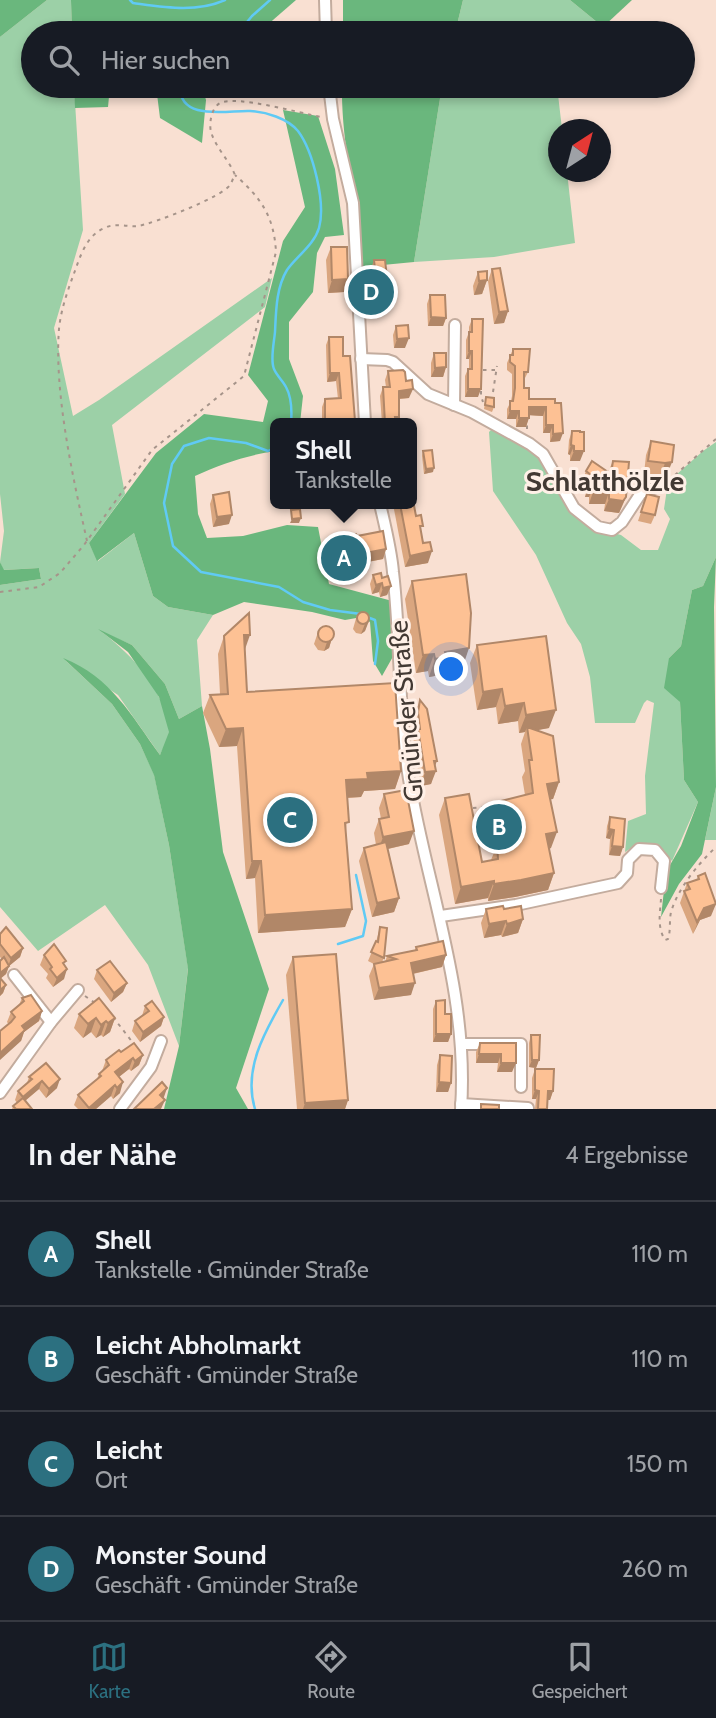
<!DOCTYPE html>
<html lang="de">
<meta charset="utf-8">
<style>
body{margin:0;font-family:Cabin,sans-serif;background:#242831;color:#f1f3f6}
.compass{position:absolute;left:548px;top:119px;width:63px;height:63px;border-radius:50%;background:#171b24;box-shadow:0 4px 10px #0003;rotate:36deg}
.you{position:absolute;left:452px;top:670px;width:24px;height:24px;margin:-18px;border:5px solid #fff;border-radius:50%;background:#1a73e8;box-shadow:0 0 0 10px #1a73e833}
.badge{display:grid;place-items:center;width:46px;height:46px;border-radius:50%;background:#2c7080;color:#fff;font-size:23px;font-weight:700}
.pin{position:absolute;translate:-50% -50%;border:4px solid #fff;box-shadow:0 2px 7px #0006}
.popup{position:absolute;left:270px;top:418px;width:147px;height:91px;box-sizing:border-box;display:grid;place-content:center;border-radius:10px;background:#171b24;filter:drop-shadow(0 2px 5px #0005);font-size:23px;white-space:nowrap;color:#9ea1a6}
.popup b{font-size:26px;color:#f1f3f6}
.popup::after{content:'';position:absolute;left:50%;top:100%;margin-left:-14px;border:14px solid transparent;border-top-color:#171b24}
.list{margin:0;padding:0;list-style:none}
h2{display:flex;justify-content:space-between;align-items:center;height:91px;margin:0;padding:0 28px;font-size:30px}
h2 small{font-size:23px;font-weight:400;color:#9ea1a6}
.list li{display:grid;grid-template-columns:46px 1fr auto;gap:21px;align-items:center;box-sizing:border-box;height:105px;padding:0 28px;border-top:2px solid #363941}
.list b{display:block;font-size:26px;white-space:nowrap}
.list p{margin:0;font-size:23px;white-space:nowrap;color:#9ea1a6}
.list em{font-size:23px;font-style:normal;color:#9ea1a6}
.icon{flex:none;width:38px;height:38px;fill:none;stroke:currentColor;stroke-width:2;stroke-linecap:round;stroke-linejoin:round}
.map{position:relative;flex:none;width:716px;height:1109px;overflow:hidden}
.search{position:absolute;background:#171b24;box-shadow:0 4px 10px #0003;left:21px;right:21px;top:21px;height:77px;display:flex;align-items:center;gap:18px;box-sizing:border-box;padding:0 24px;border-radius:38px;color:#9ea1a6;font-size:26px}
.sheet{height:511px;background:#171b24}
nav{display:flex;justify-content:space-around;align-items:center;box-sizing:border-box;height:98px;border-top:2px solid #363941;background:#171b24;font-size:19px;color:#9ea1a6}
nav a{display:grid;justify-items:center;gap:4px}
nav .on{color:#2c7080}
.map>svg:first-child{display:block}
.green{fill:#9cd0a7}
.forest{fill:#6ab77d}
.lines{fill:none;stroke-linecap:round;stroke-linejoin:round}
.stream{stroke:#60caf4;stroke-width:2.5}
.minor-casing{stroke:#c3ac9e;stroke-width:14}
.path{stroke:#a6948a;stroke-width:2;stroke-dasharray:3.5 5;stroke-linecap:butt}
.minor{stroke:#fff;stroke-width:10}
.wall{fill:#daa67f}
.shaded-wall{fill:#b18768}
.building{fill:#fdc194;stroke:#b18768;stroke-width:2}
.labels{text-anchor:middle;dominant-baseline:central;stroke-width:6;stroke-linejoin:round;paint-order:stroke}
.street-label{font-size:26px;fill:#423933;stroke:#fff0e7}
.neighbourhood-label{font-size:28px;font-weight:bold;fill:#423933;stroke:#fff0e7}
</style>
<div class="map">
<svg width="716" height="1109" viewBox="0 0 716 1109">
<rect width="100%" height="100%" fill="#f9e0d2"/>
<g class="green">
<path d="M47,0H71L72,33H33V86H74L83,230L54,328L73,416L99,400L272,278L265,307L112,425L125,494L89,543L98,561L134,533L153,596L168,607L213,615L197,640L202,706L179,719L165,684L132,645L102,632C133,656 164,689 169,730C170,737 163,748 160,755L118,695L65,660L112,704L140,744L154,774L169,845L188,968L179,1046L148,965L105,905L38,951L0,907V585L41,579L39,568L3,570L0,562L4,531L0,494V37Z"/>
<polygon points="463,0 570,0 603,27 594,33 455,33"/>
<polygon points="442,86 557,86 562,129 558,130 558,172 567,172 575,243 494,257 414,262"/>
<polygon points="493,428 539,453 558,487 610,532 621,535 641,550 658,550 670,519 664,509 668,482 703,451 716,442 716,557 703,586 692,590 681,646 669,658 680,702 684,780 698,802 672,861 658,844 639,843 625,852 628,821 646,814 645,776 654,703 647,700 644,703 635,723 595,723 590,677 581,644 567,623 536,555 493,491 489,432"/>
<polygon points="716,787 716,840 705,840"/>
</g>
<g class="forest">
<polygon points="0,0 47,0 0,37"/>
<polygon points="71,0 296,0 258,33 72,33"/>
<polygon points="343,0 463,0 455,33 343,33"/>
<polygon points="570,0 632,0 603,27"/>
<polygon points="74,86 110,86 108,107 75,108"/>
<polygon points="156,86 202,86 206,100 202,143 160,118"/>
<path d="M342,86H442L414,262L362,267C358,206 341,146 342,86Z"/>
<path d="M283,110L318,116L335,169L344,235L325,237L317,253L313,292L289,322V359L303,396L300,423H276V451C247,455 221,464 195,476L198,514L207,538L243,536L287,525L318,527L329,584L396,602L395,653L382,676L373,661L370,622L362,617L345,620L312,612L244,602L213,615L168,607L153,596L134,533L97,561L89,543L156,453L204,414L263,422L268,401L248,375L283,241L305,207Z"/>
<polygon points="716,557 714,607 716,787 702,854 679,884 661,917 666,872 681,846 698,802 684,780 680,702 664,688 669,658 681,646 692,590 703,586"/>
<polygon points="0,562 4,570 39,568 41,579 0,585"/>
<path d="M98,629L132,645L165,684L179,719L202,706L210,749L223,852L269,989L236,1088L248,1109H164L179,1046L188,969L169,845L154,775L140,744L112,704L63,658C111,677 131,715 160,755L169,732L159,697L128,652Z"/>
</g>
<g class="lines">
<g class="stream">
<path d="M130,0L133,3C163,7 196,13 225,0"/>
<polyline points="238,33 252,16 270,0"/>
<path d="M180,86C179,122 228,110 250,111C266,112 287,118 298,131C313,151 326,203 319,228C314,245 297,256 287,270C276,288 276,312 275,332C274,343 270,360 274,369C277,376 283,381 286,387C292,398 292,411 291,423"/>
<polyline points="276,447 268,451 246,443 209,438 184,446 172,464 164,503 173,546 201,572 279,587 303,602 330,610 361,614"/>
<polyline points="367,617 375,620 378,641 375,664"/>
<polyline points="338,944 363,936 366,921 356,875"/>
<path d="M255,1109C243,1070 264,1033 283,1000"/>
</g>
<g class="minor-casing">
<g id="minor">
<polyline points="325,0 326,33"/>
<polyline points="329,86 333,119 353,203 365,423"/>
<polyline points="361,359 387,360 393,362 428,394 472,412 530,444 543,454 574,508 598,527 612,530 622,522 641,493 666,483"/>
<polyline points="454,405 455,325"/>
<path d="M380,504C385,526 391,549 393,572C401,640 398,711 409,779C428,891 469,994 461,1109"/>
<polyline points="441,916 516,905 618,883 627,873 628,860 639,849 655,850 664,861 661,888"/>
<polyline points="14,975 51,1022"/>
<polyline points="462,1044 521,1044 521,1087"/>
<polyline points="0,1093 51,1022 78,990"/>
<polyline points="461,1104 528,1108"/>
<polyline points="120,1109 151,1067 161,1041"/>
</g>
</g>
<g class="path">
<polyline points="483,370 495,370"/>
<polyline points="481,374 481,396 483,402"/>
<polyline points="493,392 497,366"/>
<polyline points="527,429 527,423"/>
<polyline points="675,475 716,439"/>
<path d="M87,541C73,478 54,393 59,329C61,308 69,287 76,268C82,251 89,233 107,227C116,223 128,227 138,226C155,223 222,197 230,185C232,182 233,178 235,175C229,160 216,148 211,132C209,124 211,108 220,103C236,95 300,113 321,117"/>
<path d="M0,592L39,587L60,573L84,545L152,450L244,376L276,252C274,216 261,198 235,175"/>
<polyline points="473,808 495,806"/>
<path d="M661,899C660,913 657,927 665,940L668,939C671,930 669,921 671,912C678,888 699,863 716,847"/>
<polyline points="85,996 95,1003"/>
<polyline points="113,1017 133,1043"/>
</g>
<use href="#minor" class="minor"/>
</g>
<g class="wall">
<polygon points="331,247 348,279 344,292 328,293 326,260"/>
<polygon points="374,260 388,286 385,294 367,295 367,277 370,269 371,269"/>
<polygon points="492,269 508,311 504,323 494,324 488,281"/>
<polygon points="478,272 487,280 482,294 474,295 473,286"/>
<polygon points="430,295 446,318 443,326 428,326 427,304"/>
<polygon points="472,319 478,397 465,397 465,376 468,369 469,369 469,359 466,359 466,340 469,332 469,327"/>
<polygon points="396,326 405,348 394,348 393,335"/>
<polygon points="329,337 343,356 355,421 354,423 319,423 320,420 322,420 322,407 325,399 338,399 336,381 327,382 326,345"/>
<polygon points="513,349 528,372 524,380 524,388 529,399 555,399 560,441 550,442 550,433 543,433 543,416 529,415 526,427 516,427 516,419 507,419 507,409 511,401 512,396 512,374 507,370 507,363"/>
<polygon points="434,353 446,367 443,377 431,377 431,363"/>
<polygon points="388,371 406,381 409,398 399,399 399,417 397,423 382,423 380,396 383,387 386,387 385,380"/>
<polygon points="486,397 494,407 492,412 484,409"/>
<polygon points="572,431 580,461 570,461 570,455 568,454 569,440"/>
<polygon points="651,441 674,445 667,475 660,477 644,474 646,455"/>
<polygon points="423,451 433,472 424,474 422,456"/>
<polygon points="613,461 626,497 619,513 604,511 605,504 589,504 589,497 585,497 587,487 581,483 586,471 608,472"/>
<polygon points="647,494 655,515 651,524 638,521"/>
<polygon points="213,495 229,524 213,527 210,504"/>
<polygon points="393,504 412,504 421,531 428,563 405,567"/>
<polygon points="345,536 357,536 386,549 383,559 362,563 359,573 343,576 341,569 334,570 330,552 334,542 343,540"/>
<polygon points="373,575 382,578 391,586 387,595 380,597 379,592 372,594 370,584"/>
<polygon points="412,581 463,666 442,669 440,675 429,677 428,671 416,673 405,599"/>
<polygon points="357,615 369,616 365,631 361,634 356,633 353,629"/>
<polygon points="319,629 332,638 329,648 324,651 318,650 314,644"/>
<polygon points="224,636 245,649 247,692 401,771 395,789 364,791 361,797 348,798 346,832 352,909 345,927 258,933 255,878 246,879 237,746 219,747 203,713 210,695 220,694 218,654"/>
<polygon points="477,645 549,728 536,730 559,782 553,799 551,799 551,848 549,849 554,873 548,890 515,897 488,901 488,898 455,904 439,815 445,798 482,862 491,860 497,845 491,819 497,802 525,795 522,777 525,771 521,744 525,732 519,733 518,721 498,724 496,707 477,710 470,663"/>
<polygon points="420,700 435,766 431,784 421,786 413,743 414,739 413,725 415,714"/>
<polygon points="384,794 409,844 388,849 399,898 394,912 372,917 359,861 364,848 376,845 374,833 379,819 381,819 379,808"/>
<polygon points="610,817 623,847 620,856 609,855 610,839 606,838 607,826"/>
<polygon points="698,876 711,916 700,920 693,934 680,903 687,883 697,880"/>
<polygon points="486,909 504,909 523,919 518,933 502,937 501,935 484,938 481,923"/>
<polygon points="380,927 384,958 382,962 385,962 387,956 415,950 416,947 446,955 442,967 413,974 411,995 374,1000 369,976 374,964 368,961 376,942"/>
<polygon points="0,934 23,948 20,957 9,966 6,974 0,979 6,985 3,993 0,996 0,961 2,959 0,957"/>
<polygon points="44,955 65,966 64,979 53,987 46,978 48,974 40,965"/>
<polygon points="293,957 348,1100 345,1109 297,1109 286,975"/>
<polygon points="97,970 127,983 123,992 111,1002 94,979"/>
<polygon points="22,998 42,1011 39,1021 24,1032 21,1041 7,1022 11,1012 19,1005"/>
<polygon points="436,1001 445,1014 451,1034 448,1042 433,1042 433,1009"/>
<polygon points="145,1006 164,1017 161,1026 140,1042 132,1031 135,1021 142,1016"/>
<polygon points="79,1014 115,1018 110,1032 103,1037 101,1035 96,1038 91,1032 83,1038 74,1028"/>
<polygon points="531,1035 539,1060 536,1068 529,1067 529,1043"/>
<polygon points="480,1043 516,1043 512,1072 497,1072 498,1063 476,1063 476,1052"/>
<polygon points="121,1052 143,1055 139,1065 131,1071 129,1069 119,1077 120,1093 113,1099 111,1096 96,1109 78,1109 74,1105 78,1095 97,1079 99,1074 102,1071 106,1060"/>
<polygon points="440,1055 451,1083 448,1092 436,1092 437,1065"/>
<polygon points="46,1063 57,1088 46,1098 39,1089 25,1101 32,1109 12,1109 13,1106 17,1103 15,1100 18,1091 27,1083 29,1077"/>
<polygon points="535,1069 553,1091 550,1100 547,1100 547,1109 535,1109 536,1099 532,1099 532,1078"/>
</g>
<g class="shaded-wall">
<polygon points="348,279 344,292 328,293 332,280"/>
<polygon points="487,280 482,294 474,295 479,281"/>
<polygon points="388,286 385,294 367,295 370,287"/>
<polygon points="508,311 504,323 494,324 499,312"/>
<polygon points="431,317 446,318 443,326 428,326"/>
<polygon points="409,338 405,348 394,348 397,339"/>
<polygon points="469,351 472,351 469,359 466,359"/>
<polygon points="446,367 443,377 431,377 435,368"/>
<polygon points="330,373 339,373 336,381 327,382"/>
<polygon points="413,389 409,398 396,399 399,391"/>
<polygon points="468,389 481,389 478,397 465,397"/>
<polygon points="529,407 546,407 543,416 526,415"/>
<polygon points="510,411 519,411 516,419 507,419"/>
<polygon points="519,418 529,418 526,427 516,427"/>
<polygon points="546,425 553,425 550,433 543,433"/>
<polygon points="563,433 560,441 550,442 553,434"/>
<polygon points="571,445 574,446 570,455 568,454"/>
<polygon points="574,451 584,451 580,461 570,461"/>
<polygon points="672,462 667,475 660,477 665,463"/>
<polygon points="434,468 433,472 424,474 426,469"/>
<polygon points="590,485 594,485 589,497 585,497"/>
<polygon points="593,492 609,492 605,504 589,504"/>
<polygon points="626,497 619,513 604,511 609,499"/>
<polygon points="232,515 229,524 213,527 217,517"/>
<polygon points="301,518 299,523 290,523 292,519"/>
<polygon points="386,549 383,559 357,564 360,554"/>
<polygon points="432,551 428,563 405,567 410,556"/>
<polygon points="345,559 341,569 334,570 338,561"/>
<polygon points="362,563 359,573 343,576 346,566"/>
<polygon points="382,583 379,592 372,594 376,585"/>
<polygon points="391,586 387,595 380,597 383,588"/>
<polygon points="369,621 365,631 361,634 365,624"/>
<polygon points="244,635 250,635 244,652"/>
<polygon points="332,638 329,648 324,651 327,642"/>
<polygon points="469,648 463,666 442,669 440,675 429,677 435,659 445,652"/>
<polygon points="434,654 428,671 416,673 423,655"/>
<polygon points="502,689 496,707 477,710 483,692"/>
<polygon points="524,703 518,721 498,724 505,706"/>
<polygon points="556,710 549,728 528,732 527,727 525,732 519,733 526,715"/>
<polygon points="243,728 237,746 219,747 226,729"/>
<polygon points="434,761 437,761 433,771 436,771 431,784 421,786 425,772"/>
<polygon points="401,771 395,789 364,791 361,797 340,798 346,780 367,773"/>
<polygon points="559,782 553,799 541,801 547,784"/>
<polygon points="609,829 614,830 610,839 606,838"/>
<polygon points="414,831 409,844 378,851 383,837"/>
<polygon points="557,832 551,848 540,851 546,834"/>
<polygon points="612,846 623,847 620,856 609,855"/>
<polygon points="252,861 261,861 255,878 246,879"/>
<polygon points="554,873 548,890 515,897 488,901 494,884"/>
<polygon points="494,881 488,898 455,904 461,887"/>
<polygon points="399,898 394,912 372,917 377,903"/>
<polygon points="716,904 711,916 700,920 693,934 704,908"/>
<polygon points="352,909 345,927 258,933 265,915"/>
<polygon points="523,919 518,933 502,937 507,924"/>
<polygon points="506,921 501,935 484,938 489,924"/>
<polygon points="23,948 20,957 9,966 6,974 0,979 0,973 8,967 11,958"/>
<polygon points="446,955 442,967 407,975 411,963"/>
<polygon points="67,969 64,979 53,987 57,978"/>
<polygon points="127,983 123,992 111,1002 114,993"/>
<polygon points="415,983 411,995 374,1000 379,988"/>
<polygon points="6,985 3,993 0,996 0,990"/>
<polygon points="42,1011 39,1021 24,1032 21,1041 0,1060 0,1053 22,1026"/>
<polygon points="164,1017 161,1026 140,1042 143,1032"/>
<polygon points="96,1018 91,1032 83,1038 88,1024"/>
<polygon points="115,1018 110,1032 103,1037 108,1023"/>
<polygon points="106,1021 101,1035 96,1038 101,1025"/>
<polygon points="436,1034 451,1034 448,1042 433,1042"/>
<polygon points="479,1054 501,1054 498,1063 476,1063"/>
<polygon points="143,1055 139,1065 131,1071 135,1061"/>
<polygon points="133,1058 129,1069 111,1083 115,1072"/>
<polygon points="532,1060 539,1060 536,1068 529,1067"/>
<polygon points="501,1063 516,1063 512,1072 497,1072"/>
<polygon points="60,1079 57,1088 46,1098 49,1089"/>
<polygon points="42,1081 39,1089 20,1105 23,1097"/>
<polygon points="123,1082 120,1093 113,1099 117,1088"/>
<polygon points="439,1082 451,1083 448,1092 436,1092"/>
<polygon points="115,1085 111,1096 96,1109 89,1109"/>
<polygon points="167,1088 164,1097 157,1103 160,1095"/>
<polygon points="535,1090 539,1091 536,1099 532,1099"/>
<polygon points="548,1091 553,1091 550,1100 545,1100"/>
<polygon points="165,1100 161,1109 154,1109"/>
<polygon points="348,1100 345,1109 303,1109 305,1103"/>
</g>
<g class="building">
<polygon points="331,247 347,247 348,279 332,280"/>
<polygon points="374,260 385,260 388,286 370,287 370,269 375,269"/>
<polygon points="500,268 508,311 499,312 492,269"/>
<polygon points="487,271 487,280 479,281 478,272"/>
<polygon points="430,295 445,295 446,318 431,317"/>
<polygon points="472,319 483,319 481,389 468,389 468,369 472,369 472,351 469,351 469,332 472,332"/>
<polygon points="408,325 409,338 397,339 396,326"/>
<polygon points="329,337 343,337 343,356 350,356 355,421 350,421 351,423 320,423 320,420 325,420 325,399 341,398 339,373 330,373"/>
<polygon points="513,349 530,349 528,372 524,372 524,388 529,388 529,399 555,399 555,403 561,403 563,433 553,434 553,425 546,425 546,407 529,407 529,418 519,418 519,411 510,411 510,401 513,401 515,388 515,366 510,362 510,355 513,355"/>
<polygon points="434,353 446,353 446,367 435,368"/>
<polygon points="403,370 405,372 406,381 412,380 413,389 399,391 399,417 395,417 396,423 385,423 383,387 390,387 388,371"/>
<polygon points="486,397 494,398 494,407 485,405"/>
<polygon points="572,431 580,431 580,432 584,432 584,451 574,451 574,446 571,445"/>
<polygon points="651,441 674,445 672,462 665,463 648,461"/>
<polygon points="432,450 434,468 426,469 423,451"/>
<polygon points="592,461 611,474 613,461 629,462 626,497 623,501 609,499 609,492 593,492 594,485 590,485 591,475 586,471"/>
<polygon points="229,492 232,515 217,517 213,495"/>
<polygon points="647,494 659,497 655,515 641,512"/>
<polygon points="412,495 416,516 421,515 423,526 420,526 423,543 430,542 432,551 410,556 400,504 412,504"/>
<polygon points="300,509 301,518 292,519 291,510"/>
<polygon points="383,531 386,549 360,554 362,563 346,566 345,559 338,561 334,542 346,540 345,536 356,534 357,536"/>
<polygon points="381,573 382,578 388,576 391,586 383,588 382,583 376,585 373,575"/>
<polygon points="466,574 471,613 469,648 445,652 446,657 435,659 434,654 423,655 412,581"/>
<circle cx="363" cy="618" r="6"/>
<polygon points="249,613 250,635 244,635 247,692 395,683 401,771 367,773 368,779 346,780 349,822 345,823 352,909 265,915 261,861 252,861 243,728 226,729 210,695 228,694 224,636"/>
<circle cx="326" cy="634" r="8"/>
<polygon points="546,636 556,710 526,715 524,703 505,706 502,689 483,692 477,645"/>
<polygon points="420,700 427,709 437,761 434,761 436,771 425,772 418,729 420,729 418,712"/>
<polygon points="527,727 553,736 559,782 547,784 557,832 546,834 554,873 521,880 494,884 494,881 461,887 445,798 469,794 482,862 498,859 497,844 506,842 497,802 533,793 529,760 532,760"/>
<polygon points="406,790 414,831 383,837 379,819 389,817 384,794"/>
<polygon points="610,817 625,819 623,847 612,846 614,830 609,829"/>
<polygon points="386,842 399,898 377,903 364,848"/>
<polygon points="705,873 716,904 704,908 697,922 684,891 690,889 687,883 699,879 698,876"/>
<polygon points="503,906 504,909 521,906 523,919 507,924 506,921 489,924 486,909"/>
<polygon points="6,927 23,948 11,958 0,944 0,934"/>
<polygon points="380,927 387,928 384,958 371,952 376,941 378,942"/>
<polygon points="443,941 446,955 411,963 415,983 379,988 374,964 396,959 387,956 417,950 416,947"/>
<polygon points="54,944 66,961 63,963 67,969 57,978 50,969 52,967 44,955"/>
<polygon points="336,954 348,1100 305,1103 293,957"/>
<polygon points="4,957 9,966 0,973 0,961"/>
<polygon points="110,961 127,983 114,993 97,970"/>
<polygon points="0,978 6,985 0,990"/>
<polygon points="31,995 42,1011 22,1026 25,1030 0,1053 0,1031 11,1022 15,1017 11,1012 24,1001 22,998"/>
<polygon points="99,998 115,1018 108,1023 106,1021 101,1025 96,1018 88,1024 79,1014"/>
<polygon points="445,1000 445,1014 451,1014 451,1034 436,1034 436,1001"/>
<polygon points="152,1001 164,1017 143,1032 135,1021 149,1011 145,1006"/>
<polygon points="531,1035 540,1035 539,1060 532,1060"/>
<polygon points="134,1043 143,1055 135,1061 133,1058 115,1072 123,1082 117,1088 115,1085 89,1108 78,1095 101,1076 99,1074 109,1065 106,1060 119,1050 121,1052"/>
<polygon points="480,1043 516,1043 516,1063 501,1063 501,1054 479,1054"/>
<polygon points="440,1055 452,1056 451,1083 439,1082"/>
<polygon points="46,1063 60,1079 49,1089 42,1081 23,1097 18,1091 32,1079 29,1077"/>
<polygon points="535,1069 554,1069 553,1091 548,1091 547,1109 538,1109 539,1091 535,1090"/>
<polygon points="162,1082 167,1088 160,1095 165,1100 154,1109 134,1109"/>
<polygon points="23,1098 32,1109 16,1109 13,1106"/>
<polygon points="481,1104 499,1105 499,1109 481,1109"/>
</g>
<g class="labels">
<g class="street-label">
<text transform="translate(406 711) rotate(-95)">Gmünder Straße</text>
</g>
<g class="neighbourhood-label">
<text x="605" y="481">Schlatthölzle</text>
</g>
</g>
</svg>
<svg class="compass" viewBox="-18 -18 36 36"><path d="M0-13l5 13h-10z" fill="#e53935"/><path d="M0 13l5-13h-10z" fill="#9ea1a6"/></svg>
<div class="you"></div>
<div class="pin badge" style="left:344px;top:558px">A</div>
<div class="popup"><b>Shell</b>Tankstelle</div>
<div class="pin badge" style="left:499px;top:827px">B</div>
<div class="pin badge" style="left:290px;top:820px">C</div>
<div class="pin badge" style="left:371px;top:292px">D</div>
<div class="search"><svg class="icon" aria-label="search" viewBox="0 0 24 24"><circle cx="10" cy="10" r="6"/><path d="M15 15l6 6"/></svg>Hier suchen</div>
</div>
<section class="sheet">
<h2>In der Nähe<small>4 Ergebnisse</small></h2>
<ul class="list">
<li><span class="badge">A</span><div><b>Shell</b><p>Tankstelle · Gmünder Straße</p></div><em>110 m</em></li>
<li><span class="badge">B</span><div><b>Leicht Abholmarkt</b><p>Geschäft · Gmünder Straße</p></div><em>110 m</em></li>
<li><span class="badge">C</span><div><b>Leicht</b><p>Ort</p></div><em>150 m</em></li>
<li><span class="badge">D</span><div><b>Monster Sound</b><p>Geschäft · Gmünder Straße</p></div><em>260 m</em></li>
</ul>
</section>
<nav>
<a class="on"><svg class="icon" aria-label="map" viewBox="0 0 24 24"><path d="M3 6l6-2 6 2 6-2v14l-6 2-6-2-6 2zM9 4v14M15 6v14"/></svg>Karte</a>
<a><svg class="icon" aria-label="directions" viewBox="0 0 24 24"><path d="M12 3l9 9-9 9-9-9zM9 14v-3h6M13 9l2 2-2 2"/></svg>Route</a>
<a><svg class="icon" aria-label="saved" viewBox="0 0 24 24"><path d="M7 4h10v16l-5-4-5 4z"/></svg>Gespeichert</a>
</nav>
